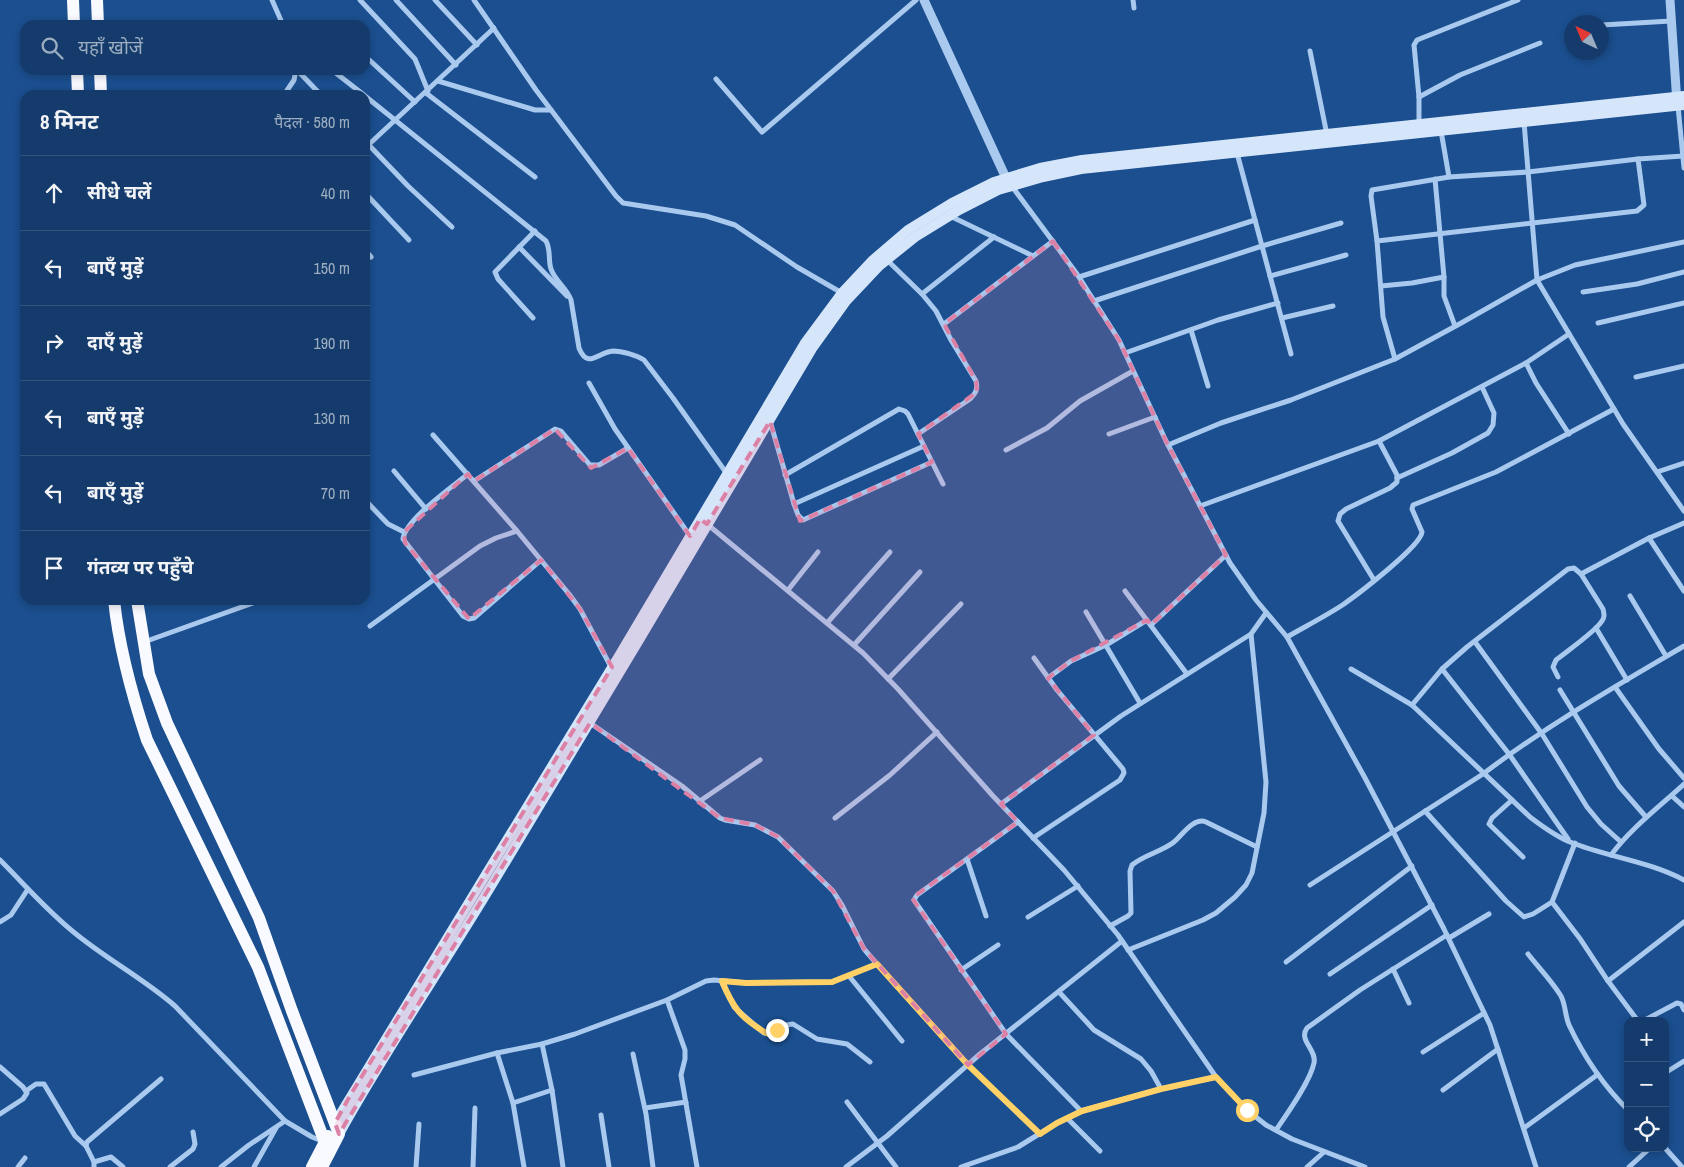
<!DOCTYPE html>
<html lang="hi">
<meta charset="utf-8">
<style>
body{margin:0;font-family:"Archivo Narrow","Noto Sans Devanagari",sans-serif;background:#214673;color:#f1f3f6}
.controls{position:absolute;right:15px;bottom:15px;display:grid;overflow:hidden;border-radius:10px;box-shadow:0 2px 8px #0003}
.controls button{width:45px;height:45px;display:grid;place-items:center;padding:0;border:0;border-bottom:1px solid #33557e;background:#143b6b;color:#f1f3f6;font:25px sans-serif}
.compass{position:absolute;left:1564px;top:15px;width:45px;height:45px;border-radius:50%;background:#143b6b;box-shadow:0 2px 8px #0003;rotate:316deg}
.stop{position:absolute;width:15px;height:15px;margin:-11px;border:4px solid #ffd166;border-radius:50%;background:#fff}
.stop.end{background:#ffd166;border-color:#fff;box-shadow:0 1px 5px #0008}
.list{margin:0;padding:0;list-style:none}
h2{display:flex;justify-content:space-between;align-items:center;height:65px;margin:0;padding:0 20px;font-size:21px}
h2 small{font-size:16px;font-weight:400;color:#9dadc1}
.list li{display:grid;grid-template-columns:32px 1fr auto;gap:15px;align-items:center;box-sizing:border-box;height:75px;padding:0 20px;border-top:1px solid #33557e}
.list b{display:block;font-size:19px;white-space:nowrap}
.list em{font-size:16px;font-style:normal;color:#9dadc1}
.icon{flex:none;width:28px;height:28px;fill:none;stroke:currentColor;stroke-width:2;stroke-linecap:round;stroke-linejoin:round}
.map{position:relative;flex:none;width:1684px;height:1167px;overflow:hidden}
.search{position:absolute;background:#143b6b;box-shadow:0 2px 8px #0003;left:20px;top:20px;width:350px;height:55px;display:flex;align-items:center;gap:12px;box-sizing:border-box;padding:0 18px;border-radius:15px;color:#9dadc1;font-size:19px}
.panel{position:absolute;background:#143b6b;box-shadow:0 2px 8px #0003;left:20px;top:90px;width:350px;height:515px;border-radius:15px}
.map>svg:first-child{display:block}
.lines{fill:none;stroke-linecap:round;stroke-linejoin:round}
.minor{stroke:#a9c9ee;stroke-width:5}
.tertiary{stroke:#a9c9ee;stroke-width:9}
.secondary{stroke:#d6e6fa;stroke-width:10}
.trunk{stroke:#f8faff;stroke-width:12}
.route{stroke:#ffd166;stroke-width:6}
.marked{fill:#dd80a5;fill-opacity:0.2;stroke:#dd80a5;stroke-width:4;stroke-dasharray:10 6;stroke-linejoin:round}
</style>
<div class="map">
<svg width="1684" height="1167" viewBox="0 0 1684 1167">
<rect width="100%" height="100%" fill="#1b4f8f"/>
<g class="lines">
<g class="minor">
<polyline points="272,0 283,25"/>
<polyline points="360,0 415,59 428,91"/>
<polyline points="396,0 456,65"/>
<polyline points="435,0 477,45"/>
<polyline points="474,0 536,90 616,196 623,203 706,216 735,225 797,267 842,293"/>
<polyline points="1133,0 1134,8"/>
<polyline points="1602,25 1671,21"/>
<polyline points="1310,51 1327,135"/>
<polyline points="365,56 415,102"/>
<polyline points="297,70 321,95"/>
<polyline points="332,70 364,95"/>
<polyline points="716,79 762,132 916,0"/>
<polyline points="438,81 535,110 551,110"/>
<polyline points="426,93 535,177"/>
<polyline points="284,95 294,80 296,70"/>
<path d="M365,96L546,241C551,250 548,260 551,269C555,281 567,288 571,300L579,348C588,370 598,352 613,351C622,351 636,355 644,360L673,398L727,474"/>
<polyline points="1419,97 1460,75 1540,43"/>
<polyline points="1678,106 1684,168"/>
<polyline points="1524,122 1537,280 1623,424 1684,511"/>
<polyline points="1419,124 1419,97 1414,45 1417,40 1518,0"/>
<polyline points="1441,131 1449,177"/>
<polyline points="365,141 408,186 452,227"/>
<polyline points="365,148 494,28"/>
<polyline points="1237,153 1291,354"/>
<polyline points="1435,179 1444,277 1444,296 1455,326"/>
<polyline points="1011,185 1077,274 1119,340 1166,441 1230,563 1256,600 1287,637 1365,778 1444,929 1490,1025 1536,1167"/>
<polyline points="365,193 409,240"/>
<polyline points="950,216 1033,256"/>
<polyline points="1377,241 1637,211 1644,205 1638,159 1683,156"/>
<polyline points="519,247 567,296"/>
<polyline points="365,250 371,257"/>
<path d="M887,260L922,294L936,311L951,340L976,381C978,389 976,393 970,399L918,434"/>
<polyline points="1270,276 1346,255"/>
<polyline points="1079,277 1255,220"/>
<polyline points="1381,286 1412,283 1444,277"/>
<polyline points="1583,292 1637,284 1684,272"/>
<polyline points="922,294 994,237"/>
<polyline points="1094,301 1262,246 1341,223"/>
<polyline points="533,318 498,279 495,272 535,231"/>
<polyline points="1282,318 1333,306"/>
<polyline points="1598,323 1684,303"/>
<polyline points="944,324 1053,241"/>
<polyline points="1191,330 1208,386"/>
<polyline points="1125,353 1218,320 1278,303"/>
<polyline points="1395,359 1383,317 1377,241 1371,196 1372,190 1449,177 1528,172 1638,159"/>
<polyline points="1526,363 1536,383 1569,434"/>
<polyline points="1636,377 1684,366"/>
<polyline points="589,383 615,429 690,536"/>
<polyline points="770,421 794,504 798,515 803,520 932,462"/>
<polyline points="1109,434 1155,417"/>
<polyline points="433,435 517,531 569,594 580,609 611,667"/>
<polyline points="1168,445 1221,423 1291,400 1395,359 1463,322 1537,280 1575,265 1684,242"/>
<polyline points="1006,450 1047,428 1080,401 1133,371"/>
<polyline points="394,471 426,509"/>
<polyline points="1657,472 1684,463"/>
<path d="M468,474C452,487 405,520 403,539L463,616L469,619L474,618L541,560"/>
<polyline points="785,475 899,409 905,411 908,414 943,484"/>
<polyline points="1397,478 1452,453 1488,433 1493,425 1494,413 1482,387"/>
<polyline points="474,481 555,429 561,431 590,465 599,465 628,448"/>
<polyline points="365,500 388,524 404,532"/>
<polyline points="794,504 924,446"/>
<polyline points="1200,506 1379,441 1526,363 1569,334"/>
<polyline points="707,524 863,653 898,689 993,796 1064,870 1118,935 1216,1077 1247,1110 1266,1125 1292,1139 1365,1167"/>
<polyline points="1649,538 1684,591"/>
<polyline points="1581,574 1649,538 1684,523"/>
<polyline points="1374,580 1338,521 1340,514 1346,509 1390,488 1397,482 1397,475 1379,441"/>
<polyline points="788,590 818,552"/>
<polyline points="1125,591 1187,674"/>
<polyline points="1630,596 1666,656"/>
<polyline points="1086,612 1140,703"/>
<polyline points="827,623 890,552"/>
<polyline points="1151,625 1226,555"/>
<polyline points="370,626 480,546 496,538 517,531"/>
<polyline points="1596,628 1627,680"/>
<path d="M1287,637C1306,626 1326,616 1344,604C1358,594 1421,546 1422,532L1412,509L1413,505L1496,472L1614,409"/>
<polyline points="144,642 261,600"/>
<polyline points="1475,642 1542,734 1587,807 1601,824 1621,842"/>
<polyline points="854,645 920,572"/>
<path d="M1351,669L1412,705L1530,817C1542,826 1555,836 1570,842C1607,857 1648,861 1684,880"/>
<polyline points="1442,669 1509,754 1568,839"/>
<polyline points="1048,678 1071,661 1106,645 1147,620"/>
<polyline points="888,679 961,604"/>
<polyline points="1615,687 1659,749 1684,778"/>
<polyline points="1560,690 1619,786 1646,817"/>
<path d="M1412,705L1442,669L1467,647L1568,569L1574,568L1581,574L1603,609C1604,614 1605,617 1602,621C1595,632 1567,651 1556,660L1553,667L1558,677"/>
<polyline points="590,723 682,786 720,818 725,820 755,825 778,837 833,891 842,905 864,949 877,964 968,1065 1040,1134"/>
<polyline points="1672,796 1684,807"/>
<polyline points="1512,800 1492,818 1489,824 1523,857"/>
<polyline points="700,801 760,760"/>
<polyline points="1001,804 1121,716 1251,634 1266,613"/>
<polyline points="1425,811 1506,901 1524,917 1533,914 1552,902 1575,843"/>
<polyline points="835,818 890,775 937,732"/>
<polyline points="1018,822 917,895 914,900 1006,1034 1081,1111"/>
<polyline points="1033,838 1120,780 1124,773 1123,769 1057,690 1034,658"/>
<path d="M1611,855C1631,828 1659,807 1684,784"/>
<polyline points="967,859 986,916"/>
<path d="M0,860C25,885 48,912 76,934C108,960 144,979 175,1006L285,1121L312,1137L322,1141"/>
<path d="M1310,885L1483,774C1546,726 1616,686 1684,646"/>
<polyline points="1552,902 1581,940 1608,981 1638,1021"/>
<polyline points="1028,917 1078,886"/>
<polyline points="0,922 11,915 28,889"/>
<path d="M1110,926L1128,916L1131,913L1130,871L1132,865C1144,855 1161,852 1174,842C1183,834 1194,817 1206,822L1257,847"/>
<polyline points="1449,938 1489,914"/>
<polyline points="1128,950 1203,920 1216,913 1235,897 1246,885 1252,873 1264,813 1266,782 1251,634"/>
<path d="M1528,954C1539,968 1552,981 1561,996C1566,1006 1565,1016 1569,1025C1584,1057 1603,1085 1628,1110"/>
<polyline points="1286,962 1412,866"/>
<polyline points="1393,969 1409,1003"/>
<polyline points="961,970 998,945"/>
<polyline points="1330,974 1432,905"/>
<polyline points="849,976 902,1041"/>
<polyline points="721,981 734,1007 764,1033 769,1034 786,1025 793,1024 817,1039 847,1044 870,1062"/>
<polyline points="1608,981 1684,922"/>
<polyline points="1059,992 1094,1030 1141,1059 1151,1071 1161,1089"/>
<polyline points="667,1000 685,1050 685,1059 681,1075 697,1167"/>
<polyline points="1643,1021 1677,1003 1681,1004 1684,1010"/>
<polyline points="542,1044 552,1090 563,1167"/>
<polyline points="1423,1052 1484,1013"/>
<polyline points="497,1053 513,1103 524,1167"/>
<polyline points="633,1054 646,1114 653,1167"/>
<polyline points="0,1067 23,1087 27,1093 23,1099 0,1114"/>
<polyline points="1665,1073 1684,1061"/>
<polyline points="414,1075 497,1053 542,1044 575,1034 667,1000 706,981 714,980 746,983 832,982 877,964"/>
<polyline points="1443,1090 1498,1049"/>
<polyline points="26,1091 36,1084 44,1084 75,1136 86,1146"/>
<polyline points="847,1102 896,1167"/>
<polyline points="513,1103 552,1090"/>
<polyline points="645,1108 686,1102"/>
<polyline points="601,1115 609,1167"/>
<polyline points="1067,1118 1100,1151"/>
<polyline points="1524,1128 1597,1075"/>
<path d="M1276,1130C1287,1114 1310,1082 1314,1063C1317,1050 1298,1040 1307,1028L1360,990L1447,935"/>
<polyline points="1665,1148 1682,1167"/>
<polyline points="94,1162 111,1157 123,1167"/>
<polyline points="18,1167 25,1158"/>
<polyline points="94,1167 94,1162 86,1146 87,1142 161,1079"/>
<polyline points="170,1167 193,1149 195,1144 193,1132"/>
<polyline points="221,1167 249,1145 285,1121"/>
<polyline points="254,1167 276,1128"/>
<polyline points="416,1167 419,1124"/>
<polyline points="473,1167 475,1108"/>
<polyline points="846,1167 887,1136 980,1054 1122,941"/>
<polyline points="961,1167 1018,1147 1057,1123 1081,1111 1161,1089 1216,1077"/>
<polyline points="1307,1167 1324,1152"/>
<polyline points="1629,1167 1650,1148"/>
</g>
<g class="tertiary">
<polyline points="924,0 1006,178"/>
<polyline points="1670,0 1677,103"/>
</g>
<g class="secondary">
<polyline points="335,1123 619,656 805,343 842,293 873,260 908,230 952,203 994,182 1040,168 1082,160 1684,96"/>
<path d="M339,1134C386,1049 441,969 491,886C599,707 707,527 813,347L846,301L879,266L915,237L959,210L998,190L1043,177L1081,169L1684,105"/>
</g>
<g class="trunk">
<polyline points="73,0 74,25"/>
<polyline points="97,0 98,25"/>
<polyline points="77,70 78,95"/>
<polyline points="100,70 101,95"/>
<path d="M114,600C119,648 132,695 147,740L258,967L329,1153"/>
<polyline points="137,600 149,674 167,723 259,918 292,1011 339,1134 322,1167"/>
<polyline points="312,1167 328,1136"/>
</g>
</g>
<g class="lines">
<path class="route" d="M777,1030L769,1034L766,1033C740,1017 733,1008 722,981L746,983L832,982L877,964L968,1065L1040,1134L1057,1123L1082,1111L1161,1089L1216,1077L1247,1110"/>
</g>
<path class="marked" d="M1053,241L1119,340L1166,441L1226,555L1151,625L1147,620L1071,661L1048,678L1094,735L1001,804L1018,822L912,898L1006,1034L968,1065L864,949L833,891L778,837L755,825L720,818L590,723L339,1134L335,1123L351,1094L612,667L580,609L541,560L469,619L405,543L404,532L468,474L474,481L555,429L591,468L628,448L690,536L700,519L707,524L770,421L800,521L932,462L918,434L977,392L976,381L944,324Z"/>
</svg>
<div class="controls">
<button>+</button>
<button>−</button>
<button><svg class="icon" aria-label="locate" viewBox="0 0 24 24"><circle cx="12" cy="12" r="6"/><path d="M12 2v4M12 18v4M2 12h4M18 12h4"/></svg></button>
</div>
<svg class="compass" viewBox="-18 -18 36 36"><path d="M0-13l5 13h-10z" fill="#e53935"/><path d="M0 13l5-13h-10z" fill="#9dadc1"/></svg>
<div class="stop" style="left:1247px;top:1110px"></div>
<div class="stop end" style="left:777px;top:1030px"></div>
<div class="search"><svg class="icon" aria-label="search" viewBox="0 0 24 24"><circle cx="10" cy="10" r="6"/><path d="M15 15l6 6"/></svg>यहाँ खोजें</div>
<section class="panel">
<h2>8 मिनट<small>पैदल · 580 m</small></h2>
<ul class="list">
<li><svg class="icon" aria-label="ahead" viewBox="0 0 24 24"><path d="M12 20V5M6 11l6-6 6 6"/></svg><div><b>सीधे चलें</b></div><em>40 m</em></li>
<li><svg class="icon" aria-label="left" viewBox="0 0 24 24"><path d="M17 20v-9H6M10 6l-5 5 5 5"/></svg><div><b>बाएँ मुड़ें</b></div><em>150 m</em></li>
<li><svg class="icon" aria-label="right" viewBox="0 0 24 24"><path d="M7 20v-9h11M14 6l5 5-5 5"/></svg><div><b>दाएँ मुड़ें</b></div><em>190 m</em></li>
<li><svg class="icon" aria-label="left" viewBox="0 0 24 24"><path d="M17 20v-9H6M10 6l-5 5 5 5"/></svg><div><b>बाएँ मुड़ें</b></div><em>130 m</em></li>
<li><svg class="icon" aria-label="left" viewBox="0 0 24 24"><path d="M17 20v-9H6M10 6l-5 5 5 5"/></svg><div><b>बाएँ मुड़ें</b></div><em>70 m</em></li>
<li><svg class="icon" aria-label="arrive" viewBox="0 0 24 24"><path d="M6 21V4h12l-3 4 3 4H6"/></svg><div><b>गंतव्य पर पहुँचे</b></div></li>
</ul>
</section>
</div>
